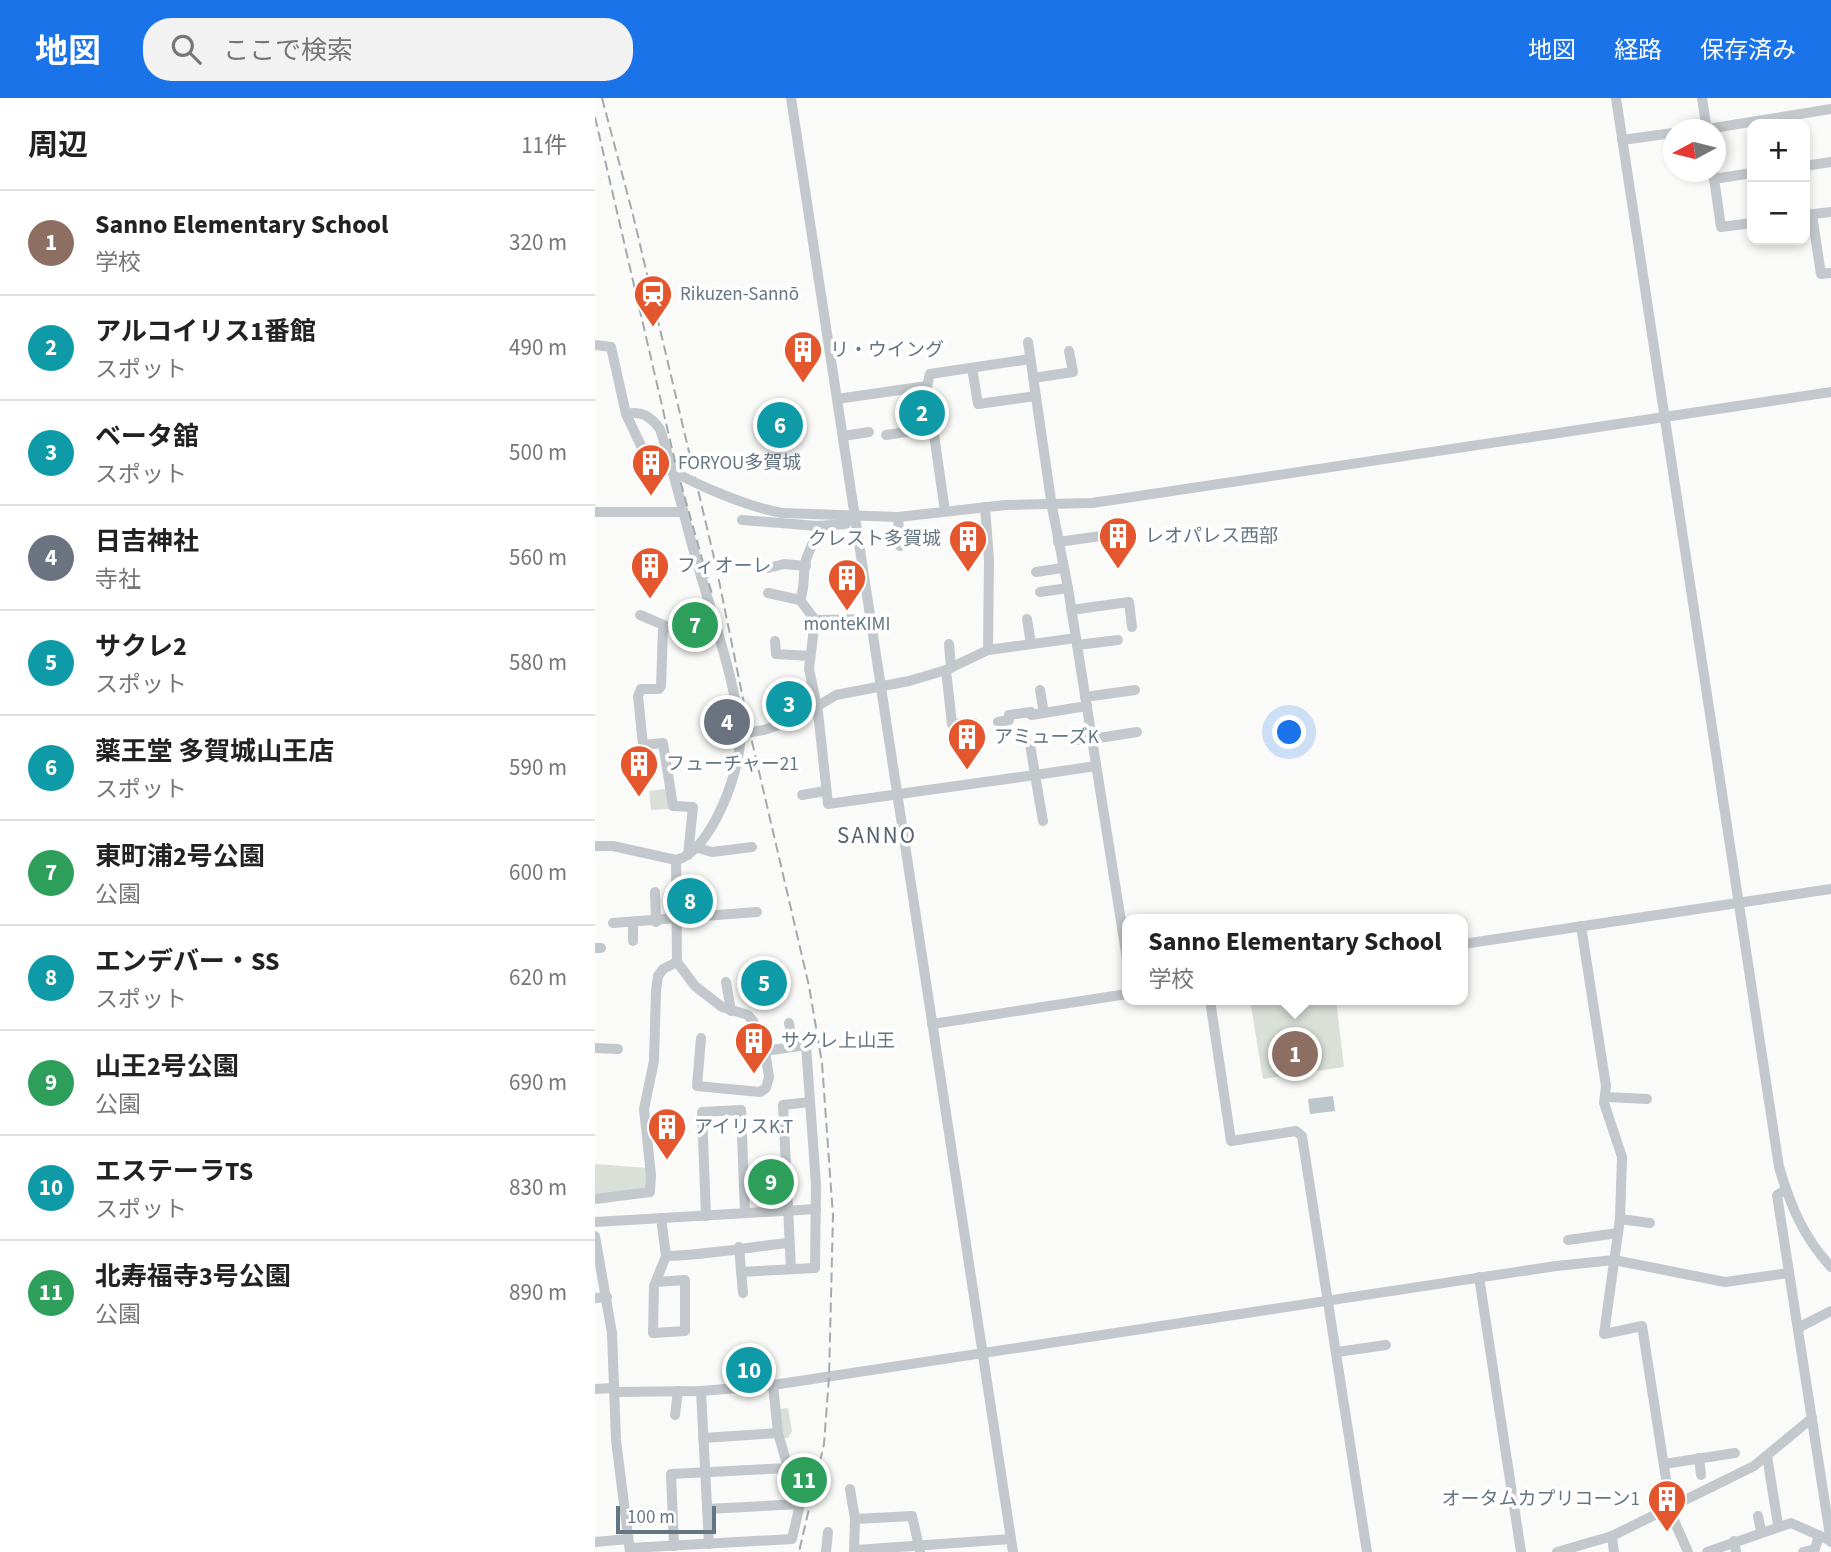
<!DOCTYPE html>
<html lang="ja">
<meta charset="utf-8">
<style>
body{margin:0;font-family:"Source Sans 3","Noto Sans JP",sans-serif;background:#f2f2f2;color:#222}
.controls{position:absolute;right:21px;top:21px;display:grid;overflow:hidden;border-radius:14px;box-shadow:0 4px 10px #0003}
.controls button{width:63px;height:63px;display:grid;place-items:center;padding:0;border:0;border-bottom:2px solid #e0e0e0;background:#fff;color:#222;font:35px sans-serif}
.compass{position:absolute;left:1068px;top:21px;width:63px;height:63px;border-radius:50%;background:#fff;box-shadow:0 4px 10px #0003;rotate:263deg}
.scale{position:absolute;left:21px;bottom:18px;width:100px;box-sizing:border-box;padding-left:7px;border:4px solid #657683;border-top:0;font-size:19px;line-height:24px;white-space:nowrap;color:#657683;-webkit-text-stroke:5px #fff;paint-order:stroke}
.you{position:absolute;left:695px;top:635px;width:24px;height:24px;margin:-18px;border:5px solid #fff;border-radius:50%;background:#1a73e8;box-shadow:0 0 0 10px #1a73e833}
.badge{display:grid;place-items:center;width:46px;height:46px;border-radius:50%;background:#1a73e8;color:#fff;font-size:23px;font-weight:700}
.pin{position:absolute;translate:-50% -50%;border:4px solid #fff;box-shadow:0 2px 7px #0006}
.popup{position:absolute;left:527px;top:816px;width:346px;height:91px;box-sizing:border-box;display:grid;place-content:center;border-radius:14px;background:#fff;filter:drop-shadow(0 2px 5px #0005);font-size:23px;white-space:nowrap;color:#767676}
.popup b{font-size:26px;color:#222}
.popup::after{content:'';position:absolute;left:50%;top:100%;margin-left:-14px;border:14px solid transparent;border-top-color:#fff}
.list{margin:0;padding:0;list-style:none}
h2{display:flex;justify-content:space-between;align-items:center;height:91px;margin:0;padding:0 28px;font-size:30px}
h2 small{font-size:23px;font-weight:400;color:#767676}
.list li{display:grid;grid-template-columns:46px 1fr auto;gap:21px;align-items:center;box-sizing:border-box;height:105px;padding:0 28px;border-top:2px solid #e0e0e0}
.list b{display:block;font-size:26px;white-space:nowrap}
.list p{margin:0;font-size:23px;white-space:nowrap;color:#767676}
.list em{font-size:23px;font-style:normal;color:#767676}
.icon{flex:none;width:38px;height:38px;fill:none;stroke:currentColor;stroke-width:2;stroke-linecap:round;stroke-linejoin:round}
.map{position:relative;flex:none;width:1236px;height:1454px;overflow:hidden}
header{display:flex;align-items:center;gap:42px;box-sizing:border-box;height:98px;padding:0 35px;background:#1a73e8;color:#fff}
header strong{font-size:33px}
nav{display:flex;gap:38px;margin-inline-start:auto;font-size:24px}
.search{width:490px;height:63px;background:#f2f2f2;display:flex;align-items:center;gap:18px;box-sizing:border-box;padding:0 24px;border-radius:28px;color:#767676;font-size:26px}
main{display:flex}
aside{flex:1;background:#fff}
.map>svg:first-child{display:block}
.green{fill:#dadfd7}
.water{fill:#bbc7cb}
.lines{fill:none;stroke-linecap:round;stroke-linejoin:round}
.minor{stroke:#c3c8cc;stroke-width:10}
.rail{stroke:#a2aab0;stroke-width:2;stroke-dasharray:10 5;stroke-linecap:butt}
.minor-bridge{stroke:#c3c8cc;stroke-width:10}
.labels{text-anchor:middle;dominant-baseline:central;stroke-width:7;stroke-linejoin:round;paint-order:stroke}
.poi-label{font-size:19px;fill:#657683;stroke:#fff;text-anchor:start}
.quarter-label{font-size:23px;letter-spacing:2px;fill:#57646e;stroke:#fff}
</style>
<header>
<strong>地図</strong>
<div class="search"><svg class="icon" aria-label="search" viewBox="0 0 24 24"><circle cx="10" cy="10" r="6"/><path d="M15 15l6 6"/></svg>ここで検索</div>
<nav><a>地図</a><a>経路</a><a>保存済み</a></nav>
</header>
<main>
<aside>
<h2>周辺<small>11件</small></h2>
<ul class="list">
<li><span class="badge" style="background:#8d6e63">1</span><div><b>Sanno Elementary School</b><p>学校</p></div><em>320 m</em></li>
<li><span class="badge" style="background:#0f9aa8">2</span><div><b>アルコイリス1番館</b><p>スポット</p></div><em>490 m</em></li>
<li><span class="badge" style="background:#0f9aa8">3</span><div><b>ベータ舘</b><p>スポット</p></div><em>500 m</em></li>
<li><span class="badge" style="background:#6b7280">4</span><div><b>日吉神社</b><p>寺社</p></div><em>560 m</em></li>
<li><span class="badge" style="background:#0f9aa8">5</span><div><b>サクレ2</b><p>スポット</p></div><em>580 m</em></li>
<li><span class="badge" style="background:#0f9aa8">6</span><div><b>薬王堂 多賀城山王店</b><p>スポット</p></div><em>590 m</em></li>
<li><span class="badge" style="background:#2e9e5b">7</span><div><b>東町浦2号公園</b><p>公園</p></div><em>600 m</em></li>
<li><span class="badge" style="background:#0f9aa8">8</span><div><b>エンデバー・SS</b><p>スポット</p></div><em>620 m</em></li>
<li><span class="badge" style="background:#2e9e5b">9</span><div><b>山王2号公園</b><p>公園</p></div><em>690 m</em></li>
<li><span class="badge" style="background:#0f9aa8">10</span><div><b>エステーラTS</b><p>スポット</p></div><em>830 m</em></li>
<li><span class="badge" style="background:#2e9e5b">11</span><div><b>北寿福寺3号公園</b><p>公園</p></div><em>890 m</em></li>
</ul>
</aside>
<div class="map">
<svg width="1236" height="1454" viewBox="0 0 1236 1454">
<rect width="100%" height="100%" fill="#fafaf8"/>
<g class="green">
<path d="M90,522C100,522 108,528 117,527L118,531L89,529Z"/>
<polygon points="71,691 74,711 56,712 54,693"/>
<polygon points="655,902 741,902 749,969 668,981"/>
<polygon points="181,1059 185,1108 170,1110 167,1060"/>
<polygon points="0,1066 53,1070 53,1092 0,1098"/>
<polygon points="193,1310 197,1333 193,1340 188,1340 184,1311"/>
<polygon points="206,1371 216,1376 210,1403 199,1401 198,1389 203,1388 203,1374"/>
</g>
<polygon class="water" points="738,998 740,1013 715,1016 713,1001"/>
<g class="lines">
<g class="minor">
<polyline points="196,0 418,1454"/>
<path d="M1021,0L1184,1069C1195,1107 1209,1140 1236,1169"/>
<polyline points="1107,0 1112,32"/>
<polyline points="1106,32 1236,11"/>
<polyline points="1027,42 1078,35"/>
<polyline points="1210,68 1236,64"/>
<polyline points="1118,74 1126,129 1157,125"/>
<polyline points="1119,81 1157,75"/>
<polyline points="1210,117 1236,114"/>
<polyline points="1217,117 1226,176 1236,175"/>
<polyline points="433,244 457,409 473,490 532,861"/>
<polyline points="0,247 16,249 31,316 48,352"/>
<polyline points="377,270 383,306 441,298"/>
<polyline points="438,280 478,274 474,253"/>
<polyline points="332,288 350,413"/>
<polyline points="242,301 332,288 335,276 435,261"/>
<polyline points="291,337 339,330"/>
<polyline points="248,338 274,334"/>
<polyline points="390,409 394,462 393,552"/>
<polyline points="0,414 88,414"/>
<polyline points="187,415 303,419 411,407 497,405 1236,294"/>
<path d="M252,419L251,426L222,428C221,442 215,449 211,462C207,475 211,488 205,502L220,522L276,521"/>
<polyline points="303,419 305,448"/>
<polyline points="147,422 222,428"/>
<polyline points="463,444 520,436 523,458"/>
<polyline points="173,470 189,466 211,468"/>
<polyline points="441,474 467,470"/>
<polyline points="445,494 473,490"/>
<polyline points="173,495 205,502"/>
<polyline points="476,512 534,504 537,529"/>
<path d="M45,517C70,527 93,542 122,534"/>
<polyline points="432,521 436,546"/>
<polyline points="220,522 214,571 223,614 233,706 440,677 448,723"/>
<polyline points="68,530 66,588 64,591 46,591 43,598 48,647 68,645 78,708 98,709 93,757"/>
<polyline points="180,543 181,556 215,558"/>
<polyline points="354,546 356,570"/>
<polyline points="482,547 523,542"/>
<polyline points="351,572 357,626 378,625"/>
<polyline points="445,592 449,615"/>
<polyline points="490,599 540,592"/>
<polyline points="403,624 414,622 414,617 436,614 436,617 492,608"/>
<polyline points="145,636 169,632 201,621 241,597 314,583 351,572 393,552 481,540"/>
<polyline points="497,641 542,634"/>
<polyline points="481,642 496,639"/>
<polyline points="435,646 440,677 501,668"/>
<polyline points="207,697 230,693"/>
<path d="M0,748H18L81,762C116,755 148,668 145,635C141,587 119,522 105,475C91,427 80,378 65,331C56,319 47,312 31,316"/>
<polyline points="103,750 117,754 157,749"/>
<polyline points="81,762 82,864 100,888 127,909 153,917 158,923 170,953 174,979 171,990 165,994 102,988 106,940"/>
<polyline points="60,794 61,824"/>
<polyline points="18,825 162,814"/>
<polyline points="38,825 38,843"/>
<polyline points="986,828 1011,988 1009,1005 1027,1059 1025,1121 1009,1236 1047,1228 1074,1400 1078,1408"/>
<polyline points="868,846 1236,791"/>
<polyline points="0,850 6,850"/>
<polyline points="131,884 136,913"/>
<polyline points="615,902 636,1043 701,1033 707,1038 772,1454"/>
<polyline points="194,925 198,949"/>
<polyline points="337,926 532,896"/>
<polyline points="0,950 23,951"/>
<polyline points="1011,999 1052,1001"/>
<polyline points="1191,1092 1182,1097 1236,1444"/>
<polyline points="0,1101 55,1094 56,1077 49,1011 59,963 61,893 63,878 68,871 82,864"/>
<polyline points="111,1118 107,1014 146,1012 150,1115"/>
<path d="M66,1120L71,1158C112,1157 153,1149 194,1145"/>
<polyline points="1025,1121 1055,1125"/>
<polyline points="0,1124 221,1111"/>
<polyline points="0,1138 17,1235 21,1342 35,1454"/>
<polyline points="973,1142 1023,1135"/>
<polyline points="144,1149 148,1195"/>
<polyline points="196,1171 188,1007 215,1004"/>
<polyline points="146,1174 220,1170 221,1087 211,947 170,953"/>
<polyline points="884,1179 926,1454"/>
<polyline points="61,1184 90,1182 90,1233 58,1235 59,1188 71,1158"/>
<polyline points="0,1200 12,1199"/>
<polyline points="1203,1230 1236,1213"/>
<polyline points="742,1254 791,1247"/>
<polyline points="0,1291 19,1290"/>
<polyline points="106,1293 114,1446"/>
<polyline points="19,1294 106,1293 178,1287 961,1168 1019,1162 1130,1184 1194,1175"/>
<polyline points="80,1317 83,1293"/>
<polyline points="108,1340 183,1335"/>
<polyline points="1172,1358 1183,1427"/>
<polyline points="1104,1360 1106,1377"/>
<polyline points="1069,1366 1140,1355"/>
<polyline points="255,1391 260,1421 259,1454"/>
<polyline points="1074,1411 1093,1454"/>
<polyline points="1163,1418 1166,1433"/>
<polyline points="260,1421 317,1418 325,1453"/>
<polyline points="1017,1438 1019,1454"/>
<polyline points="1139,1443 1141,1454"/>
<polyline points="0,1444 33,1441"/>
<polyline points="79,1448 76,1376 193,1370 183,1335 178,1287"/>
<polyline points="35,1450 197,1441 205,1406 112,1411"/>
<polyline points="261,1452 416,1441"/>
<polyline points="231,1454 233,1434"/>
<polyline points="962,1454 1017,1438 1159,1368 1217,1320"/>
<polyline points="1112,1454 1196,1425 1234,1442"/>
<polyline points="1208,1454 1220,1451 1224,1437"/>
</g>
<g class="rail">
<polyline points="7,0 38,117 121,468 155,635 214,888 227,965 238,1118 234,1279 229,1346 204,1454"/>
<polyline points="0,19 81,368 118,500"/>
</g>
<path class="minor-bridge" d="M48,352C75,378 149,408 187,415"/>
</g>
<defs>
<g id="station-pin" transform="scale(2.0125)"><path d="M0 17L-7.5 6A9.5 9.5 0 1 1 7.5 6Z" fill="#e4572e" stroke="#fff"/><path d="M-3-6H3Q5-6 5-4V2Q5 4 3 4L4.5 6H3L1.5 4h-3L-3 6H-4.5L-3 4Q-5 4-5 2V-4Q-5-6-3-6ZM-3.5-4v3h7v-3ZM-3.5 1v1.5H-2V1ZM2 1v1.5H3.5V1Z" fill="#fff"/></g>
<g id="building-pin" transform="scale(2.0125)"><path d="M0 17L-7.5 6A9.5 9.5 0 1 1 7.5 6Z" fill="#e4572e" stroke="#fff"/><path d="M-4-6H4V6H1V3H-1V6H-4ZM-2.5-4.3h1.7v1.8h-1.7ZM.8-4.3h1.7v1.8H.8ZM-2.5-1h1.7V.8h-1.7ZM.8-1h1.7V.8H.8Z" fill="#fff"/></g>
</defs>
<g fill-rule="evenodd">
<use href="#station-pin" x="58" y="196"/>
<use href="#building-pin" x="208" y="252"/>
<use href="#building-pin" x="56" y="365"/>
<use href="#building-pin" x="523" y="438"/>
<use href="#building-pin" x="373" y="441"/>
<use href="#building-pin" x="55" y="468"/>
<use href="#building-pin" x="252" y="480"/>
<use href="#building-pin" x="372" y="639"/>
<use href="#building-pin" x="44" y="666"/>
<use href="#building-pin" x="159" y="943"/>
<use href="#building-pin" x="72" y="1029"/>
<use href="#building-pin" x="1072" y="1401"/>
</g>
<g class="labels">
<g class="poi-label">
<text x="85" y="196">Rikuzen-Sannō</text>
<text x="235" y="252">リ・ウイング</text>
<text x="83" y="365">FORYOU多賀城</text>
<text x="550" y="438">レオパレス西部</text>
<text x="346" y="441" text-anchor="end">クレスト多賀城</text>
<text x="82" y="468">フィオーレ</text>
<text x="252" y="526" text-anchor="middle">monteKIMI</text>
<text x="399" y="639">アミューズK</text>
<text x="71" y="666">フューチャー21</text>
<text x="186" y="943">サクレ上山王</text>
<text x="99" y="1029">アイリスK.T</text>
<text x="1045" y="1401" text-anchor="end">オータムカプリコーン1</text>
</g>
<g class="quarter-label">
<text x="282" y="737">SANNO</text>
</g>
</g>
</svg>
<div class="controls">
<button>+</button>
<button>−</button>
</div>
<svg class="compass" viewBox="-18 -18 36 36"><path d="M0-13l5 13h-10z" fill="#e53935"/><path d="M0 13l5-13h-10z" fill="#767676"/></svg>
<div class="scale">100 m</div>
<div class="you"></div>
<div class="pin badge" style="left:700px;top:956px;background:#8d6e63">1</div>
<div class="popup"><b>Sanno Elementary School</b>学校</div>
<div class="pin badge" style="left:327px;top:315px;background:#0f9aa8">2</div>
<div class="pin badge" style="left:194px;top:606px;background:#0f9aa8">3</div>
<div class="pin badge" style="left:132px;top:624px;background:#6b7280">4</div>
<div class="pin badge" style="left:169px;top:885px;background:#0f9aa8">5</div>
<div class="pin badge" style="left:185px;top:327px;background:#0f9aa8">6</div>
<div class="pin badge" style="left:100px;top:527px;background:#2e9e5b">7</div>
<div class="pin badge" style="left:95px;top:803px;background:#0f9aa8">8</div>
<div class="pin badge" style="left:176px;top:1084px;background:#2e9e5b">9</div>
<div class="pin badge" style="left:154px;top:1272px;background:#0f9aa8">10</div>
<div class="pin badge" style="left:209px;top:1382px;background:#2e9e5b">11</div>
</div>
</main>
